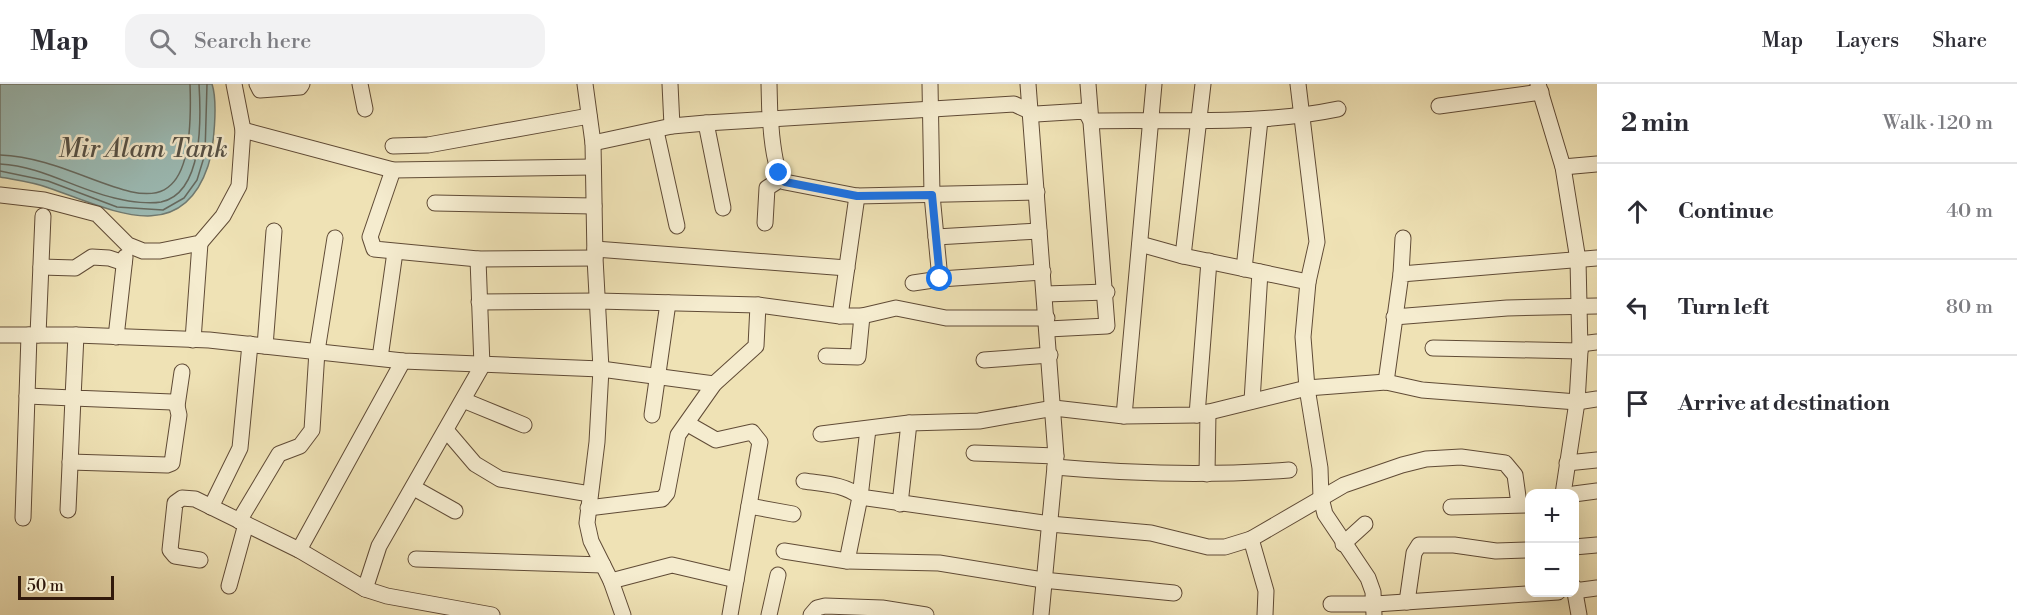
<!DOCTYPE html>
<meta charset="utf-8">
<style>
body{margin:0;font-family:"Libre Bodoni",serif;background:#f2f2f3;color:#2b2b33}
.controls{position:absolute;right:18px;bottom:18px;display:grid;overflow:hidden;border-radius:12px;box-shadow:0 6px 24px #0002}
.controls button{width:54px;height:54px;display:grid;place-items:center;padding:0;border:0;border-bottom:2px solid #e1e1e2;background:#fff;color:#2b2b33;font:30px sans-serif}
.scale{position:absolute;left:18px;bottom:15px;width:96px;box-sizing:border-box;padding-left:6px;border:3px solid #31190b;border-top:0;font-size:16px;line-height:21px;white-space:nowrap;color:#31190b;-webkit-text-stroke:4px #f5eccf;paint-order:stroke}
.stop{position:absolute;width:18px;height:18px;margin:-14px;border:4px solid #1a73e8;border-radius:50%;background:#fff}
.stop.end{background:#1a73e8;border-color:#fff;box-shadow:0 2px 6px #0008}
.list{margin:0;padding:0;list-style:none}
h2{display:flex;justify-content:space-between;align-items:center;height:78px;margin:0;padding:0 24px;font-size:26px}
h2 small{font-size:20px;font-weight:400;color:#7c7c81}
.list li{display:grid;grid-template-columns:39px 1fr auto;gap:18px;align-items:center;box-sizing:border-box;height:96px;padding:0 24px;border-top:2px solid #e1e1e2}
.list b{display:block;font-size:22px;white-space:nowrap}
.list em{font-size:20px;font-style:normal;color:#7c7c81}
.icon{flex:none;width:33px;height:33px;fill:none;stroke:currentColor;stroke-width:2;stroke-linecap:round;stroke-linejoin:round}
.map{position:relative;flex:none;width:1597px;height:531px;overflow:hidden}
header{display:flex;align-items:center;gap:36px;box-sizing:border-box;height:84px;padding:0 30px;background:#fff;border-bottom:2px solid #e1e1e2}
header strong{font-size:28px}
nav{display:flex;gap:33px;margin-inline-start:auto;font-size:21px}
.search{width:420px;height:54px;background:#f2f2f3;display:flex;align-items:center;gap:15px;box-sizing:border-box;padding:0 21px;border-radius:18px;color:#7c7c81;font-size:22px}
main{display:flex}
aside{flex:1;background:#fff}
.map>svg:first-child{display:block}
.water{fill:#9cbcb6;stroke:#717b72;stroke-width:1.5}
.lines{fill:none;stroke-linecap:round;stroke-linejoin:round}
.shore{stroke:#666a60;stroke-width:1.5}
.minor-casing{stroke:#604b36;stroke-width:17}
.minor{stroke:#f5eccf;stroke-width:15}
.route{stroke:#1a73e8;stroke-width:8}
.labels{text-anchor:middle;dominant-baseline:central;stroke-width:5;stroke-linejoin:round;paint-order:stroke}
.water-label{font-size:26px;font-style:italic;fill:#565247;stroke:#f5eccf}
</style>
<header>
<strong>Map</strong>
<div class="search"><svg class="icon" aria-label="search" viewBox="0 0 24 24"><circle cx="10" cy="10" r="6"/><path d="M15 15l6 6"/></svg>Search here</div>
<nav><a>Map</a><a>Layers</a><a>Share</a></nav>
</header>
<main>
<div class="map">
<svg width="1597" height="531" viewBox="0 0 1597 531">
<rect width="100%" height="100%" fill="#efe2b5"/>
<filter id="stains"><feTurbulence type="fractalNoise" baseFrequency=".00333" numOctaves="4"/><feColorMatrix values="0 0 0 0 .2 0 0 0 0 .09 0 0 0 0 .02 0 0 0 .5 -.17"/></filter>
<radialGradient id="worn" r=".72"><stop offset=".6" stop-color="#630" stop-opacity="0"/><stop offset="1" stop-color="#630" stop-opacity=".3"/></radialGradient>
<path class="water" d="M0,0H212C218,18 214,64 208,82C180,165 108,124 49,104C34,98 16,96 0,93Z"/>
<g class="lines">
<g class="shore">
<path d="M0,71C102,74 197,192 190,0"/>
<path d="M0,80C43,82 78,107 119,115C130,118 150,120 161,118C204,109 201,33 199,0"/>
<polyline points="0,87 48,97 117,123 163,126 184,114 197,96 205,70 207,0"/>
</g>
<g class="minor-casing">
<g id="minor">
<polyline points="257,0 260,6 300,3 302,0"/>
<polyline points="360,0 365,25"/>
<polyline points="585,0 593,59 595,174 601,285 597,358 587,439 591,457 611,497 623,531"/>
<polyline points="670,0 672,42"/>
<path d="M769,0C769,18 771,87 785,98L857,112L1037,108"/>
<polyline points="930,0 932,111 940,195 1043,188"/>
<polyline points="1028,0 1056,372 1041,531"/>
<polyline points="1298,0 1317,158 1308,198 1303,253 1307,304 1320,384 1321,414 1325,430 1368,494 1373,508 1374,531"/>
<polyline points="1538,0 1563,83 1578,176 1580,267 1577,318 1563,410"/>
<polyline points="1439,22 1541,8"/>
<polyline points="706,39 723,124"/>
<polyline points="243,46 393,86 593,83"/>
<polyline points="656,47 677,142"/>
<path d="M593,59L672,42L706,39L1014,20L1036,30L1085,27L1091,37C1174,35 1256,42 1338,25"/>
<polyline points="393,62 428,61 589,32"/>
<polyline points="1563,83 1597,80"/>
<polyline points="393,86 370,153 374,165 478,175 595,174"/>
<polyline points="0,111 44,116 97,130 128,161 143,167 160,167 200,159 223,132 239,102 243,46 234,0"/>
<polyline points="435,119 594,122"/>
<polyline points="765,139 767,104 781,95"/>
<polyline points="936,153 1039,147"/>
<polyline points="1140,160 1183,172 1308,198"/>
<polyline points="595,165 847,184"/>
<polyline points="1183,172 1203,0"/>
<polyline points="41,183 75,184 92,173 109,174 124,179"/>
<polyline points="1244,185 1260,36"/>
<polyline points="1401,190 1403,154"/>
<polyline points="913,199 940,195"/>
<polyline points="1045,210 1107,208"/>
<polyline points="479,218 597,217 758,221 840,232 862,232 896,224 946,234 1047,234"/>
<polyline points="840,232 857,112"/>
<polyline points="1394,233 1507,224 1597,222"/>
<polyline points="1048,245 1107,242 1088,0"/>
<polyline points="0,251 76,251 209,256 403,277 601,285 714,300"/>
<polyline points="38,251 43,132"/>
<polyline points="116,253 125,173"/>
<polyline points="193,256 200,159"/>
<polyline points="1580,260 1597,258"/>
<polyline points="265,262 274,147"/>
<polyline points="1433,264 1580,267"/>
<polyline points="826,272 858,273 862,232"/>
<polyline points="380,274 395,168"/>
<polyline points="984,276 1050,271"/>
<polyline points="1386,298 1401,190 1597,174"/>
<polyline points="27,312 73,314 68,426"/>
<polyline points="463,316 524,341"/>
<polyline points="1252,317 1260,188"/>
<polyline points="177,322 182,288"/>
<polyline points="652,331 668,219"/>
<polyline points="1197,331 1209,177"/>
<polyline points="1124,332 1154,0"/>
<polyline points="688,340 716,356 752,348 760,358 730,531"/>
<polyline points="868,345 860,413 1050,440 1151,449 1208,463 1225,463 1251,455 1344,401 1402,381 1426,375 1461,373 1505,379 1515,391 1519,420"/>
<polyline points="446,346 475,380 500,395 590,410"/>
<polyline points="821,350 909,339 979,337 1054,324 1124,332 1197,331 1307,304 1386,298 1422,306 1577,318 1597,315"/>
<polyline points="974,369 1056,372"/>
<polyline points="70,378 167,381 172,379 179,331 177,322 172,318 73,314 76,251"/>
<polyline points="1567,379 1597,376"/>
<path d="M1055,383C1133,390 1210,392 1289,386"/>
<polyline points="1207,390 1208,328"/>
<path d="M804,397C823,400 845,400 860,413L847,477"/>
<polyline points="414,404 455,427"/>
<polyline points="1574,410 1597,407"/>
<polyline points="900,420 909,339"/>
<polyline points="749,422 793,430"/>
<polyline points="211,423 240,364 250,260"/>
<polyline points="1451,423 1530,421"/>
<polyline points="588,424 662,415 667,409 678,351 714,300 756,262 758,221"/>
<polyline points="23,434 29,251"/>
<polyline points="239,437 279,370 300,362 312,346 317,267 335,154"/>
<polyline points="1251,455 1266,507 1265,531"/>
<polyline points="1343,460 1365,440"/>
<polyline points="1574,463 1597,461"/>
<polyline points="299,466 403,277"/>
<polyline points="784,467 847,477 939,479 1043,496 1174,509"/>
<polyline points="416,475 603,481"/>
<polyline points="200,476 175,472 170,466 175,419 182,414 195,415 299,466 365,505 387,512 492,531"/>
<polyline points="611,497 672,481 736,496"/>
<polyline points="229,502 246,440"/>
<polyline points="1574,503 1579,531"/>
<polyline points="365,505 379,462 482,282 478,175"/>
<polyline points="1574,507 1597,504"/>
<polyline points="1407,518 1414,469 1419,461 1454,461 1496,467 1530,466"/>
<polyline points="1331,520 1375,520 1558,508"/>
<polyline points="769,531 778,491"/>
<polyline points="811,531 817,524 825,522 882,524 926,531"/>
</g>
</g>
<use href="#minor" class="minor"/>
</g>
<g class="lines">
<polyline class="route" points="779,89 785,98 857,112 932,111 940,195"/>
</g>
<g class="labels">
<g class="water-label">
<text x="143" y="65">Mir Alam Tank</text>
</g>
</g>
<rect width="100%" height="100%" filter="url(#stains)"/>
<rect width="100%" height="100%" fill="url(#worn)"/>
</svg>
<div class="controls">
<button>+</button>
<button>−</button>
</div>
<div class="scale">50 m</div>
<div class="stop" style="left:940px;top:195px"></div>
<div class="stop end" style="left:779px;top:89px"></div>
</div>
<aside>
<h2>2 min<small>Walk · 120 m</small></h2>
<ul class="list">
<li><svg class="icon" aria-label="ahead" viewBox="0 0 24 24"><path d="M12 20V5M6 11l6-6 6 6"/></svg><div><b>Continue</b></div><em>40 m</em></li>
<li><svg class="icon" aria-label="left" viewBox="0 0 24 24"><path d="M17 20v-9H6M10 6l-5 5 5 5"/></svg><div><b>Turn left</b></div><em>80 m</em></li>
<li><svg class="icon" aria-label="arrive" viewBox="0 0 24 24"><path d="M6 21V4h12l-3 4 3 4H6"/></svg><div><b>Arrive at destination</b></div></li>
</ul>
</aside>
</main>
